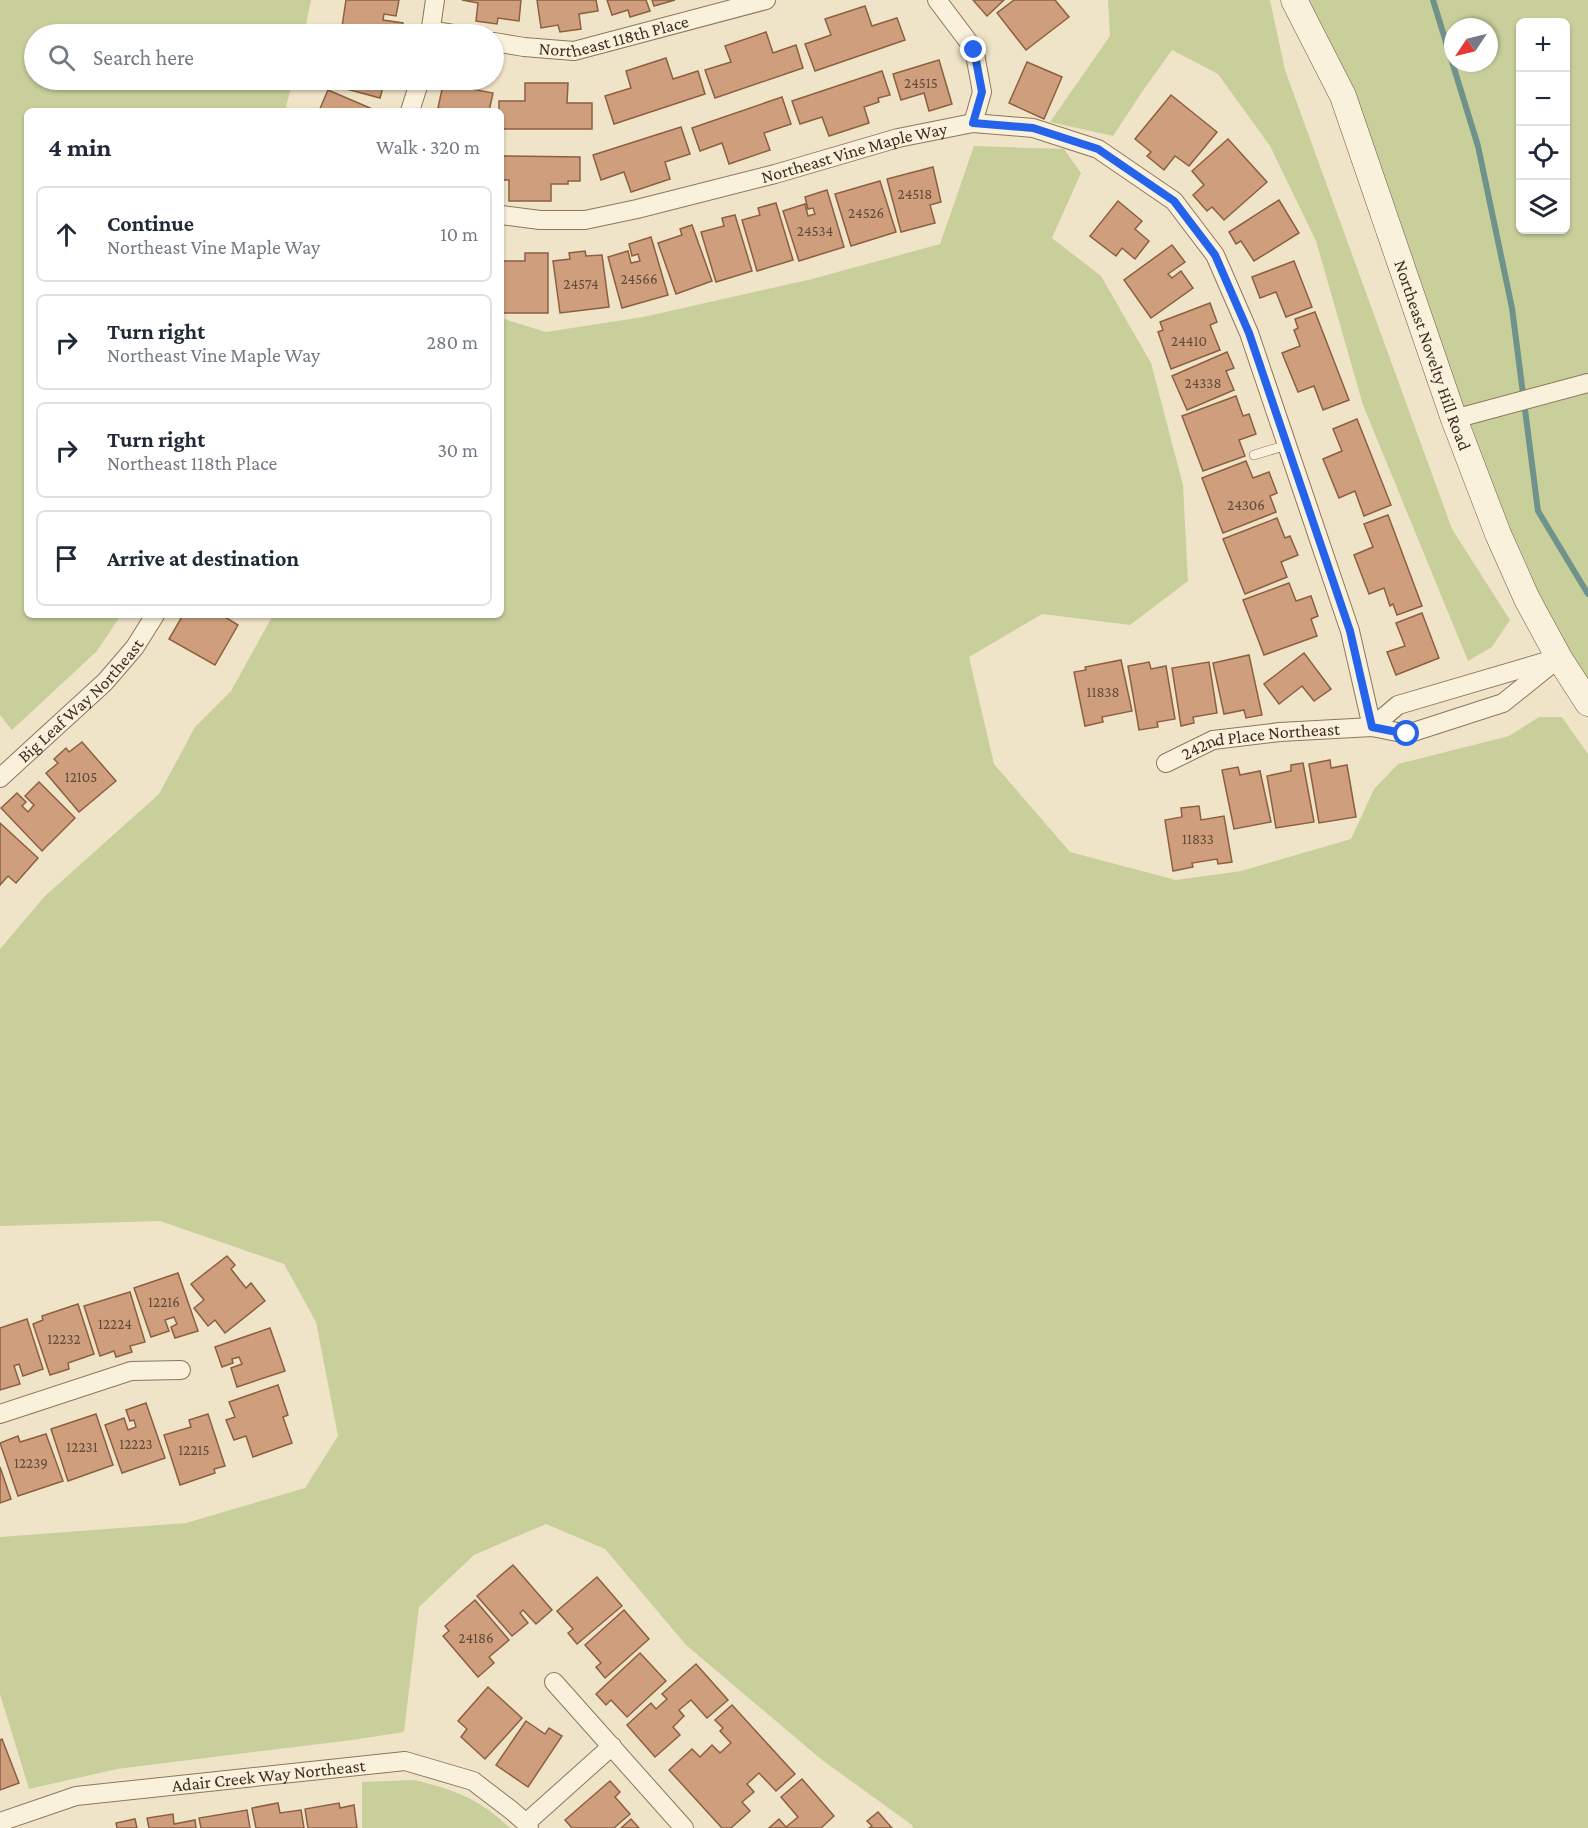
<!DOCTYPE html>
<meta charset="utf-8">
<style>
body{margin:0;font-family:"Crimson Pro",serif;background:#f6f6f7;color:#1f2937}
.controls{position:absolute;right:18px;top:18px;display:grid;overflow:hidden;border-radius:9px;box-shadow:0 2px 4px #0004}
.controls button{width:54px;height:54px;display:grid;place-items:center;padding:0;border:0;border-bottom:2px solid #e0e1e3;background:#fff;color:#1f2937;font:30px sans-serif}
.compass{position:absolute;left:1444px;top:18px;width:54px;height:54px;border-radius:50%;background:#fff;box-shadow:0 2px 4px #0004;rotate:235deg}
.stop{position:absolute;width:18px;height:18px;margin:-14px;border:4px solid #2563eb;border-radius:50%;background:#fff}
.stop.end{background:#2563eb;border-color:#fff;box-shadow:0 2px 6px #0008}
.list{margin:0;padding:0;list-style:none}
h2{display:flex;justify-content:space-between;align-items:center;height:78px;margin:0;padding:0 24px;font-size:26px}
h2 small{font-size:20px;font-weight:400;color:#747a83}
.list li{display:grid;grid-template-columns:39px 1fr auto;gap:18px;align-items:center;box-sizing:border-box;height:96px;margin:0 12px 12px;padding:0 12px;border:2px solid #e0e1e3;border-radius:9px}
.list b{display:block;font-size:22px;white-space:nowrap}
.list p{margin:0;font-size:20px;white-space:nowrap;color:#747a83}
.list em{font-size:20px;font-style:normal;color:#747a83}
.icon{flex:none;width:33px;height:33px;fill:none;stroke:currentColor;stroke-width:2;stroke-linecap:round;stroke-linejoin:round}
.map{position:relative;flex:none;width:1588px;height:1828px;overflow:hidden}
.search{position:absolute;background:#fff;box-shadow:0 2px 4px #0004;left:24px;top:24px;width:480px;height:66px;display:flex;align-items:center;gap:15px;box-sizing:border-box;padding:0 21px;border-radius:33px;color:#747a83;font-size:22px}
.panel{position:absolute;background:#fff;box-shadow:0 2px 4px #0004;left:24px;top:108px;width:480px;height:510px;border-radius:9px}
.map>svg:first-child{display:block}
.green{fill:#c9cf9b;fill-rule:evenodd}
.lines{fill:none;stroke-linecap:round;stroke-linejoin:round}
.stream{stroke:#6f938a;stroke-width:6}
.building{fill:#cf9f7d;stroke:#8d5f41;stroke-width:1.5}
.service-casing{stroke:#8d765c;stroke-width:10}
.minor-casing{stroke:#8d765c;stroke-width:20}
.secondary-casing{stroke:#6f573f;stroke-width:27}
.service{stroke:#faf1dc;stroke-width:9}
.minor{stroke:#faf1dc;stroke-width:18}
.secondary{stroke:#faf1dc;stroke-width:26}
.route{stroke:#2563eb;stroke-width:8}
.labels{text-anchor:middle;dominant-baseline:central;stroke-width:4.5;stroke-linejoin:round;paint-order:stroke}
.number-label{font-size:15px;fill:#624a37}
.street-label{font-size:18px;fill:#3d2e20;stroke:#f7eed8}
</style>
<div class="map">
<svg width="1588" height="1828" viewBox="0 0 1588 1828">
<rect width="100%" height="100%" fill="#f0e4c8"/>
<g class="green">
<polygon points="0,0 311,0 304,34 34,34 34,80 293,80 285,111 27,111 27,615 121,615 97,651 12,730 0,715"/>
<polygon points="1108,0 1270,0 1285,70 1452,529 1510,620 1492,647 1468,661 1363,405 1316,241 1270,146 1218,74 1172,50 1144,89 1113,136 1050,122 1110,36"/>
<path d="M1293,0H1588V703L1559,658ZM1520,22H1566V230H1520ZM1453,27H1489V63H1453Z"/>
<polygon points="974,146 1064,149 1081,173 1052,238 1101,276 1151,363 1183,485 1188,581 1130,625 1042,614 969,657 994,764 1070,852 1176,880 1241,871 1351,839 1374,789 1398,764 1509,736 1539,717 1562,717 1588,754 1588,1828 913,1828 912,1825 822,1760 686,1645 605,1549 546,1524 474,1555 419,1607 404,1732 352,1740 117,1769 29,1789 0,1694 0,1537 186,1523 305,1488 338,1436 316,1322 284,1264 160,1221 0,1226 0,949 45,896 159,794 195,727 231,691 273,615 501,615 501,318 546,332 643,317 812,279 940,244"/>
<path d="M414,1780C455,1790 478,1798 510,1828H362V1782Z"/>
</g>
<g class="lines">
<polyline class="stream" points="1433,0 1478,146 1512,308 1538,511 1588,594"/>
</g>
<g class="building">
<polygon points="346,0 399,0 396,16 384,14 383,20 403,23 401,34 341,33"/>
<polygon points="462,0 521,0 519,21 498,18 497,24 476,21 478,3"/>
<polygon points="537,0 596,0 598,11 579,14 581,29 560,32 558,25 541,28"/>
<polygon points="607,0 646,0 650,11 630,17 628,10 612,15"/>
<polygon points="652,0 675,0 654,6"/>
<polygon points="973,0 1004,0 987,16"/>
<polygon points="1014,0 1055,0 1069,17 1026,50 997,13"/>
<polygon points="865,6 872,26 897,18 905,40 815,71 805,44 831,35 825,19"/>
<polygon points="766,32 773,53 796,45 803,68 715,98 705,70 731,62 725,46"/>
<polygon points="666,58 673,79 698,71 705,94 614,124 605,96 631,88 626,71"/>
<polygon points="939,60 952,104 929,111 924,93 901,100 893,74"/>
<polygon points="1027,62 1062,77 1044,119 1009,103"/>
<polygon points="882,71 890,95 878,98 879,102 864,107 869,123 829,136 822,117 800,124 792,101"/>
<polygon points="329,80 385,80 380,98 328,84"/>
<polygon points="444,80 467,80 466,88 493,93 489,111 454,111 438,108"/>
<polygon points="525,83 568,83 567,103 592,103 592,129 501,129 501,111 499,111 499,101 525,101"/>
<polygon points="328,90 377,111 319,111"/>
<polygon points="1171,95 1217,132 1189,166 1175,156 1164,170 1147,156 1151,152 1135,139"/>
<polygon points="782,97 791,124 764,133 770,150 729,164 722,143 700,151 692,128"/>
<polygon points="681,127 690,154 665,162 670,179 631,192 624,172 601,180 593,155"/>
<polygon points="1228,139 1267,182 1224,220 1212,207 1207,211 1193,195 1204,185 1192,171"/>
<polygon points="501,156 580,157 580,181 568,181 568,184 551,184 551,201 509,201 509,180 501,180"/>
<polygon points="933,167 941,202 930,205 935,223 901,232 887,179"/>
<polygon points="880,181 896,232 851,246 835,194"/>
<polygon points="827,190 844,247 799,261 783,211 805,204 808,216 815,214 813,208 808,209 805,197"/>
<polygon points="1279,200 1299,233 1254,261 1241,241 1236,244 1229,232"/>
<polygon points="1118,201 1142,221 1135,229 1149,241 1135,259 1122,248 1116,256 1090,236"/>
<polygon points="776,203 793,260 757,271 742,220 760,215 758,208"/>
<polygon points="735,215 752,271 716,282 701,232 724,226 722,218"/>
<polygon points="692,225 712,281 676,294 658,243 682,235 680,229"/>
<polygon points="651,237 668,295 622,308 608,257 628,251 631,263 640,261 638,254 632,256 629,244"/>
<polygon points="1172,245 1185,262 1168,274 1172,278 1181,271 1193,288 1151,318 1124,280"/>
<polygon points="585,251 586,256 602,255 609,307 560,313 553,261 570,259 569,253"/>
<polygon points="525,253 548,253 548,313 501,313 501,261 525,261"/>
<polygon points="1294,261 1312,307 1286,317 1276,292 1260,298 1252,277"/>
<polygon points="1210,303 1217,322 1210,325 1220,350 1171,369 1158,332 1163,330 1160,322"/>
<polygon points="1315,312 1349,400 1323,410 1314,386 1298,392 1282,353 1300,346 1294,330 1298,328 1295,319"/>
<polygon points="1227,352 1234,368 1226,371 1234,390 1187,410 1172,376"/>
<polygon points="1236,396 1243,416 1249,414 1256,434 1239,440 1245,456 1203,471 1182,416"/>
<polygon points="1357,419 1391,505 1364,516 1355,491 1339,498 1323,459 1342,451 1333,429"/>
<polygon points="1246,461 1253,478 1269,472 1277,493 1270,496 1276,512 1223,533 1202,478"/>
<polygon points="1388,515 1422,606 1397,615 1393,604 1390,606 1384,588 1369,594 1354,555 1373,547 1364,524"/>
<polygon points="1277,518 1285,538 1290,536 1298,555 1281,562 1287,577 1245,594 1223,539"/>
<polygon points="1289,583 1296,601 1311,596 1318,616 1311,619 1317,636 1264,655 1243,600"/>
<polygon points="1422,613 1439,658 1396,675 1387,652 1405,646 1396,623"/>
<polygon points="183,615 222,615 238,625 215,665 169,639"/>
<polygon points="1304,653 1331,689 1314,701 1302,686 1279,704 1264,684"/>
<polygon points="1249,655 1262,715 1246,718 1244,710 1224,714 1213,663"/>
<polygon points="1121,660 1132,711 1102,717 1103,722 1085,726 1074,672 1086,670 1085,667"/>
<polygon points="1149,662 1151,669 1166,666 1175,719 1157,722 1158,727 1139,730 1128,666"/>
<polygon points="1209,662 1217,713 1193,717 1194,723 1181,726 1172,668"/>
<polygon points="82,742 116,781 79,812 46,773 58,763 54,759 66,748 69,752"/>
<polygon points="1330,760 1331,768 1347,765 1356,817 1319,823 1309,764"/>
<polygon points="1303,763 1314,822 1276,828 1267,776 1291,771 1291,765"/>
<polygon points="1238,767 1240,775 1260,771 1271,822 1234,829 1222,770"/>
<polygon points="39,782 75,818 42,851 1,808 17,793 26,802 22,806 28,812 34,805 25,796"/>
<polygon points="1199,806 1201,820 1224,816 1232,862 1218,864 1217,859 1192,863 1193,867 1173,871 1165,820 1182,817 1181,808"/>
<polygon points="0,823 38,858 16,883 8,876 0,885"/>
<polygon points="227,1256 235,1265 231,1269 246,1288 251,1283 265,1301 225,1333 215,1320 208,1326 194,1308 204,1300 191,1284"/>
<polygon points="178,1273 198,1331 175,1338 171,1327 177,1324 174,1317 165,1320 169,1331 151,1337 134,1288"/>
<polygon points="130,1292 145,1342 130,1346 132,1352 116,1357 114,1351 100,1356 84,1306"/>
<polygon points="78,1304 94,1354 68,1363 69,1369 50,1375 33,1324 43,1320 42,1316"/>
<polygon points="27,1319 43,1369 23,1376 19,1364 14,1366 20,1384 0,1390 0,1328"/>
<polygon points="270,1328 285,1371 237,1387 231,1368 242,1364 239,1357 232,1359 233,1363 222,1367 215,1347"/>
<polygon points="278,1385 288,1415 283,1417 292,1443 253,1457 246,1436 234,1440 226,1420 235,1417 229,1402"/>
<polygon points="146,1403 165,1458 122,1473 105,1425 124,1418 128,1430 136,1427 134,1420 130,1421 126,1410"/>
<polygon points="96,1414 113,1465 68,1481 51,1429"/>
<polygon points="208,1414 225,1466 214,1469 215,1473 180,1485 164,1435 191,1427 189,1420"/>
<polygon points="46,1434 63,1481 18,1496 0,1443 18,1436 20,1442"/>
<polygon points="0,1467 11,1499 0,1503"/>
<polygon points="513,1565 552,1610 536,1624 523,1610 520,1613 528,1623 512,1636 477,1596"/>
<polygon points="597,1577 622,1606 577,1644 568,1633 573,1629 557,1611"/>
<polygon points="475,1600 509,1640 489,1657 494,1663 478,1677 443,1636 449,1631 445,1626"/>
<polygon points="624,1610 649,1639 605,1678 596,1667 601,1663 585,1645"/>
<polygon points="640,1653 666,1681 627,1717 611,1700 606,1705 596,1694"/>
<polygon points="696,1664 728,1700 707,1718 691,1700 679,1710 684,1716 673,1727 680,1735 655,1757 627,1725 651,1703 656,1709 667,1699 662,1694"/>
<polygon points="488,1687 522,1718 485,1759 461,1737 467,1729 458,1721"/>
<polygon points="732,1705 795,1774 776,1791 759,1773 747,1784 754,1792 742,1802 750,1811 731,1828 722,1828 669,1770 692,1749 700,1757 712,1745 720,1753 731,1743 720,1731 723,1728 715,1720"/>
<polygon points="526,1721 545,1734 549,1728 562,1736 528,1787 496,1765"/>
<polygon points="2,1739 19,1783 0,1790 0,1740"/>
<polygon points="802,1779 834,1816 821,1828 769,1828 779,1819 786,1827 798,1817 781,1797"/>
<polygon points="610,1781 620,1792 615,1797 630,1814 614,1828 572,1828 565,1820"/>
<polygon points="278,1803 280,1813 301,1810 304,1828 256,1828 252,1808"/>
<polygon points="339,1803 340,1808 354,1805 357,1828 308,1828 305,1809"/>
<polygon points="247,1810 250,1828 201,1828 199,1818"/>
<polygon points="878,1812 892,1828 869,1828 872,1826 867,1821"/>
<polygon points="173,1814 174,1824 195,1820 196,1828 149,1828 147,1818"/>
<polygon points="135,1819 137,1828 117,1828 116,1823"/>
<polygon points="631,1819 639,1828 621,1828"/>
</g>
<g class="lines">
<g class="service-casing">
<polyline id="service" points="1254,455 1287,445"/>
</g>
<g class="minor-casing">
<g id="minor">
<polyline points="937,0 974,49 982,92 973,123"/>
<polyline points="431,30 454,34"/>
<polyline points="430,34 435,0"/>
<path id="s1" d="M494,42L524,47L574,51L766,0"/>
<polyline points="410,111 420,80"/>
<path id="s2" d="M501,215L540,220H585L637,209L775,174L898,138L973,123L1033,128L1098,149L1174,201L1215,255L1249,333L1350,631L1372,727"/>
<polyline points="1454,419 1588,383"/>
<polyline points="1372,727 1398,705 1551,660"/>
<path id="s3" d="M1166,763L1213,740L1280,732L1372,727L1407,734L1503,703L1559,658"/>
<path id="s4" d="M0,778L105,682L135,647L155,615"/>
<polyline points="0,1414 131,1371 181,1370"/>
<polyline points="554,1682 684,1828"/>
<path id="s5" d="M0,1822L76,1796L405,1761L473,1781L511,1810L526,1823L529,1828"/>
<polyline points="526,1823 612,1746"/>
</g>
</g>
<g class="secondary-casing">
<g id="secondary">
<path id="s6" d="M1294,0L1343,96L1454,419L1498,534L1527,599L1559,658L1588,703"/>
</g>
</g>
<use href="#service" class="service"/>
<use href="#minor" class="minor"/>
<use href="#secondary" class="secondary"/>
</g>
<g class="lines">
<polyline class="route" points="974,50 982,92 973,123 1033,128 1098,149 1174,201 1215,255 1249,333 1350,631 1372,727 1407,734"/>
</g>
<g class="labels">
<g class="number-label">
<text x="921" y="83">24515</text>
<text x="915" y="194">24518</text>
<text x="866" y="213">24526</text>
<text x="815" y="231">24534</text>
<text x="639" y="279">24566</text>
<text x="581" y="284">24574</text>
<text x="1189" y="341">24410</text>
<text x="1203" y="383">24338</text>
<text x="1246" y="505">24306</text>
<text x="1103" y="692">11838</text>
<text x="81" y="777">12105</text>
<text x="1198" y="839">11833</text>
<text x="164" y="1302">12216</text>
<text x="115" y="1324">12224</text>
<text x="64" y="1339">12232</text>
<text x="136" y="1444">12223</text>
<text x="82" y="1447">12231</text>
<text x="194" y="1450">12215</text>
<text x="31" y="1463">12239</text>
<text x="476" y="1638">24186</text>
</g>
<g class="street-label">
<text stroke="none"><textPath href="#s1" startOffset="122">Northeast 118th Place</textPath></text>
<text stroke="none"><textPath href="#s2" startOffset="362">Northeast Vine Maple Way</textPath></text>
<text stroke="none"><textPath href="#s6" startOffset="382">Northeast Novelty Hill Road</textPath></text>
<text stroke="none"><textPath href="#s4" startOffset="112">Big Leaf Way Northeast</textPath></text>
<text stroke="none"><textPath href="#s3" startOffset="99">242nd Place Northeast</textPath></text>
<text stroke="none"><textPath href="#s5" startOffset="274">Adair Creek Way Northeast</textPath></text>
</g>
</g>
</svg>
<div class="controls">
<button>+</button>
<button>−</button>
<button><svg class="icon" aria-label="locate" viewBox="0 0 24 24"><circle cx="12" cy="12" r="6"/><path d="M12 2v4M12 18v4M2 12h4M18 12h4"/></svg></button>
<button><svg class="icon" aria-label="layers" viewBox="0 0 24 24"><path d="M12 4l9 5-9 5-9-5zM3 14l9 5 9-5"/></svg></button>
</div>
<svg class="compass" viewBox="-18 -18 36 36"><path d="M0-13l5 13h-10z" fill="#e53935"/><path d="M0 13l5-13h-10z" fill="#747a83"/></svg>
<div class="stop" style="left:1407px;top:734px"></div>
<div class="stop end" style="left:974px;top:50px"></div>
<div class="search"><svg class="icon" aria-label="search" viewBox="0 0 24 24"><circle cx="10" cy="10" r="6"/><path d="M15 15l6 6"/></svg>Search here</div>
<section class="panel">
<h2>4 min<small>Walk · 320 m</small></h2>
<ul class="list">
<li><svg class="icon" aria-label="ahead" viewBox="0 0 24 24"><path d="M12 20V5M6 11l6-6 6 6"/></svg><div><b>Continue</b><p>Northeast Vine Maple Way</p></div><em>10 m</em></li>
<li><svg class="icon" aria-label="right" viewBox="0 0 24 24"><path d="M7 20v-9h11M14 6l5 5-5 5"/></svg><div><b>Turn right</b><p>Northeast Vine Maple Way</p></div><em>280 m</em></li>
<li><svg class="icon" aria-label="right" viewBox="0 0 24 24"><path d="M7 20v-9h11M14 6l5 5-5 5"/></svg><div><b>Turn right</b><p>Northeast 118th Place</p></div><em>30 m</em></li>
<li><svg class="icon" aria-label="arrive" viewBox="0 0 24 24"><path d="M6 21V4h12l-3 4 3 4H6"/></svg><div><b>Arrive at destination</b></div></li>
</ul>
</section>
</div>
